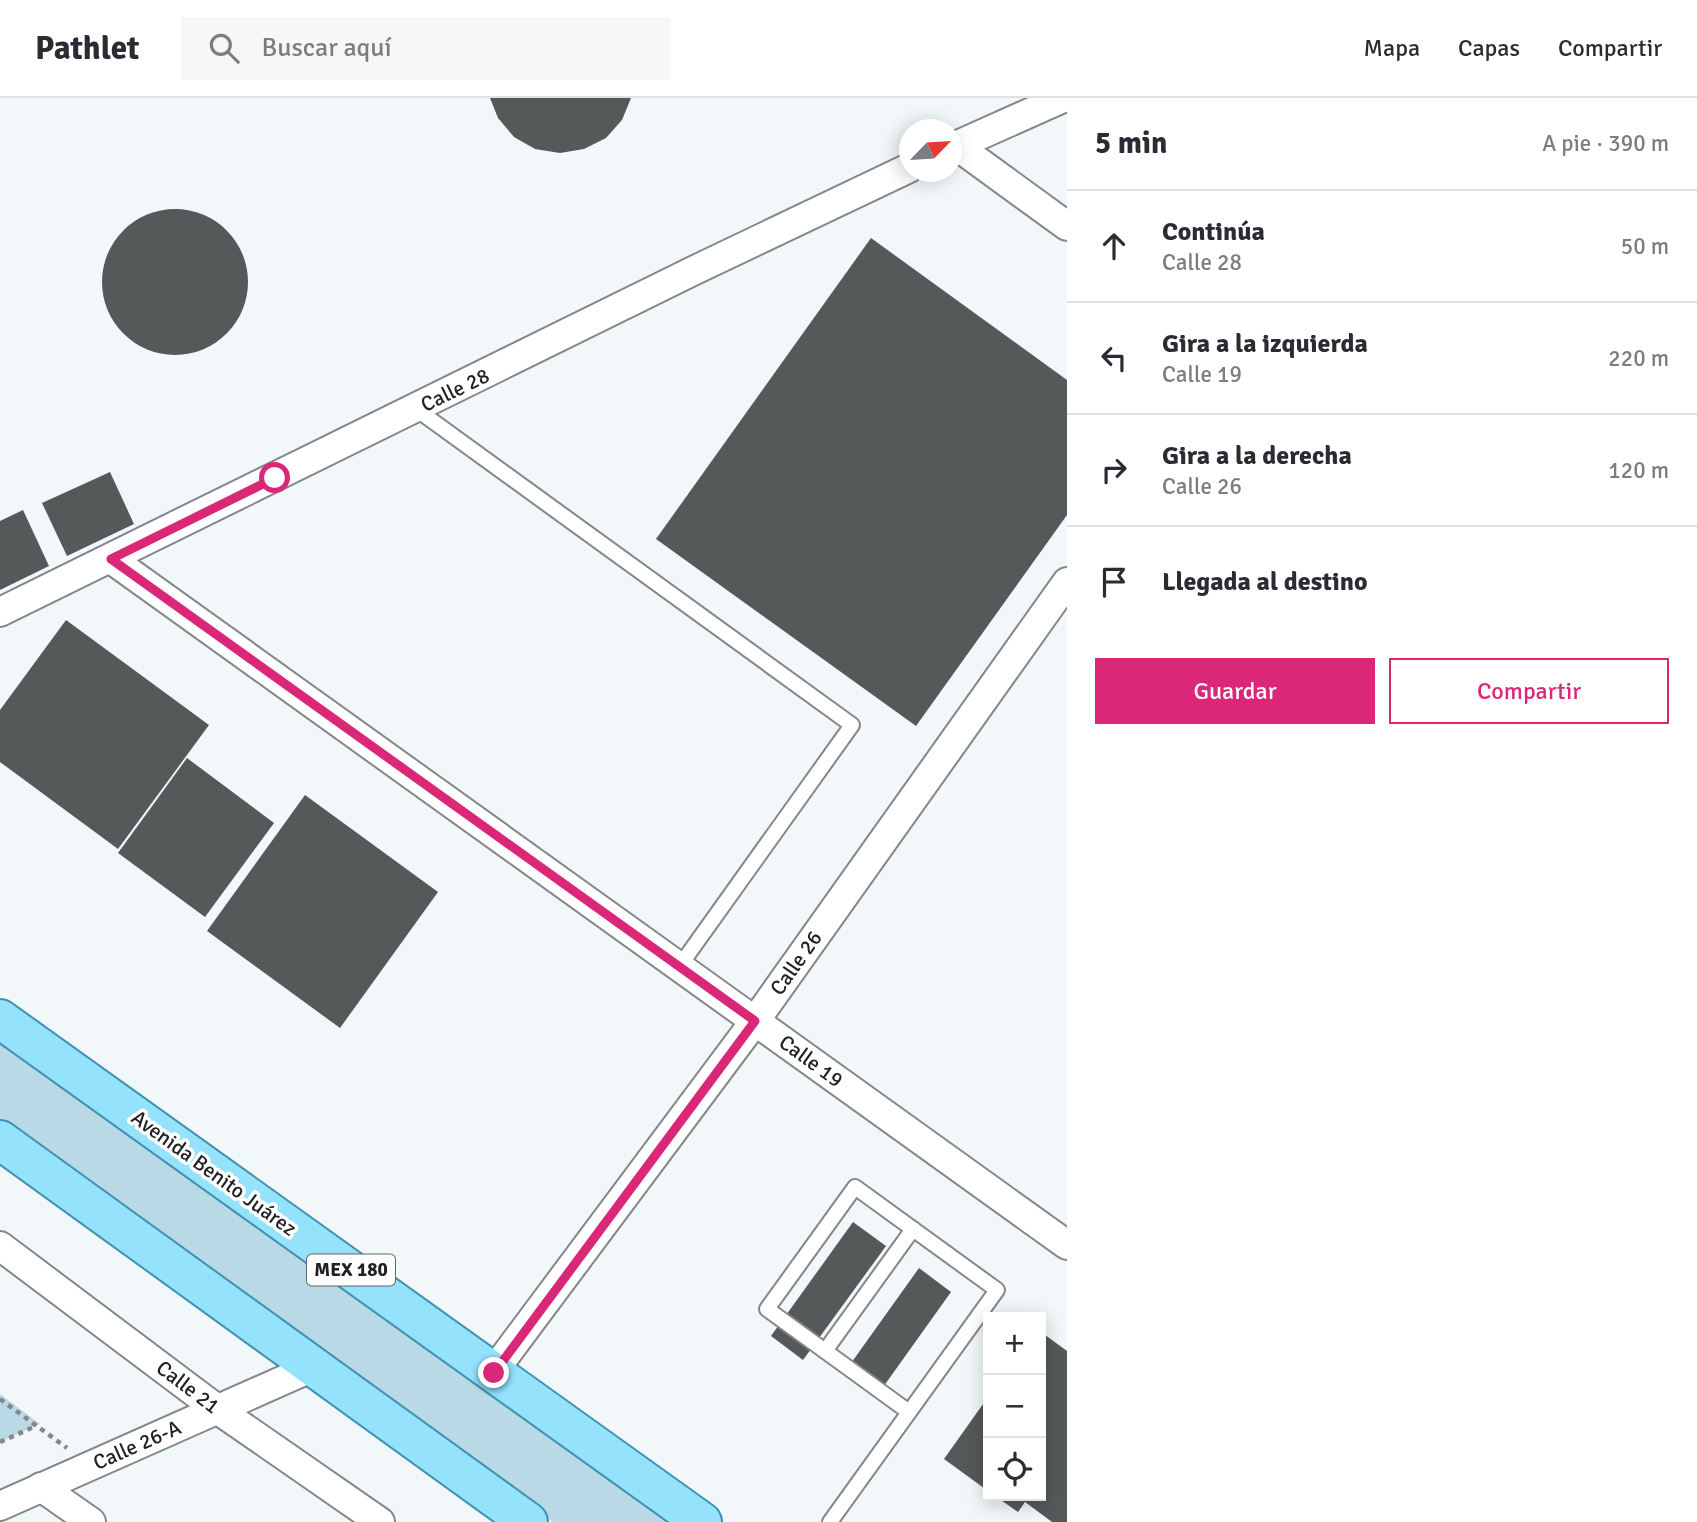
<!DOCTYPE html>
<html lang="es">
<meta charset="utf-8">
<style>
body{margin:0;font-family:Signika,sans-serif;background:#f7f7f7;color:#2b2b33}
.controls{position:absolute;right:21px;bottom:21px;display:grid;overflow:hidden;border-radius:0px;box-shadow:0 4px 18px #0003}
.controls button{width:63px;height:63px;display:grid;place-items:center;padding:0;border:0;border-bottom:2px solid #e1e1e2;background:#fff;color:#2b2b33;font:35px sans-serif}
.compass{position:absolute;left:899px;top:21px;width:63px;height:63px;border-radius:50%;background:#fff;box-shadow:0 4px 18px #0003;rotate:65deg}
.stop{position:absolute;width:21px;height:21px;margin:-16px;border:5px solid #db2777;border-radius:50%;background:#fff}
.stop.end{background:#db2777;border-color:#fff;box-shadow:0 2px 7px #0008}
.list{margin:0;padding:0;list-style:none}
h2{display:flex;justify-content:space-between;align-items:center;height:91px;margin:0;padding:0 28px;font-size:30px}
h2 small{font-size:23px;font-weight:400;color:#7c7c81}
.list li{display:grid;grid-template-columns:46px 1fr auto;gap:21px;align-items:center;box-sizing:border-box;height:112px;padding:0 28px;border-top:2px solid #e1e1e2}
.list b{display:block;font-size:26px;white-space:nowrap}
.list p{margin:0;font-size:23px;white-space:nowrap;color:#7c7c81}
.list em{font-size:23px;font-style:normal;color:#7c7c81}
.actions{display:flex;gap:14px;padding:21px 28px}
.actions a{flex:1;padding:16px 0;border:2px solid #db2777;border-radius:0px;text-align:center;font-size:24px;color:#db2777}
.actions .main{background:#db2777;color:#fff}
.icon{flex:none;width:38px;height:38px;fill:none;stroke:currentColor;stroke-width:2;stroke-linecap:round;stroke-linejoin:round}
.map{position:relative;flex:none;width:1067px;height:1424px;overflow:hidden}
header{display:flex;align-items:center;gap:42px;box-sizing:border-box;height:98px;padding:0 35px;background:#fff;border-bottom:2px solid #e1e1e2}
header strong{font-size:33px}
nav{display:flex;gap:38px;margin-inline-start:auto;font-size:24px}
.search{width:490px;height:63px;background:#f7f7f7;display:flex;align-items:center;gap:18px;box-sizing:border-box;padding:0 24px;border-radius:0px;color:#7c7c81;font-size:26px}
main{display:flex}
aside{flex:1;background:#fff}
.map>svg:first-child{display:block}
.green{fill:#bad9e6}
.building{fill:#55595a}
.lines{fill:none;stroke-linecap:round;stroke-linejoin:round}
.service-casing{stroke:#838788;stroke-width:18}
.minor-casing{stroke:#838788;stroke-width:32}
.primary-casing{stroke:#3e91b0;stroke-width:42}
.path{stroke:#858889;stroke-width:4.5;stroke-dasharray:5 5;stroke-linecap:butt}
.service{stroke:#fff;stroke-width:14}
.minor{stroke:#fff;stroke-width:28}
.primary{stroke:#95e2fd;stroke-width:38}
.route{stroke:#db2777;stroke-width:9}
.labels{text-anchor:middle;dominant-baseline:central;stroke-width:7;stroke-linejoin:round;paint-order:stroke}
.shield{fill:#fff;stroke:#636464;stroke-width:2}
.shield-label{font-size:19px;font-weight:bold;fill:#202122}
.street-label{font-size:21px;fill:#202122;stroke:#fff}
</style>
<header>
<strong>Pathlet</strong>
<div class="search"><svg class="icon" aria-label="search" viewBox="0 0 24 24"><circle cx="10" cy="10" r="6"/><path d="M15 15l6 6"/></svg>Buscar aquí</div>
<nav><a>Mapa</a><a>Capas</a><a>Compartir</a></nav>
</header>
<main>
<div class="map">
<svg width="1067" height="1424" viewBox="0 0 1067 1424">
<rect width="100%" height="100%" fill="#f2f7f9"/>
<g class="green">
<polygon points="0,940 677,1424 553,1424 0,1026"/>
<polygon points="0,1296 40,1326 0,1344"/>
</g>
<g class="building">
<polygon points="490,0 631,0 622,22 606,40 584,51 560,55 535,51 514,39 498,20"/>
<circle cx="175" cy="184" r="73"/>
<polygon points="871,140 1067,282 1067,417 916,628 656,441"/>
<polygon points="110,374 134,426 67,458 42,405"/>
<polygon points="23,412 49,468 0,492 0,423"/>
<polygon points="66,522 209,627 118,751 0,664 0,612"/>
<polygon points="187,660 274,725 205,819 118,755"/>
<polygon points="305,697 438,794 340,930 207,833"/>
<polygon points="853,1124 886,1148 803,1262 771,1238"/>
<polygon points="919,1170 951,1194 876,1299 844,1275"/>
<polygon points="1041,1234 1067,1253 1067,1424 1052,1424 1025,1404 1018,1414 995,1398 1041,1398"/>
<polygon points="988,1299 988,1393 944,1361"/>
</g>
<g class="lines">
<g class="service-casing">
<g id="service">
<polyline points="416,311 852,627 679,869"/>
<polyline points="825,1253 767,1211 855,1089 997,1192 830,1424"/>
<polyline points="909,1314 825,1253 913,1131"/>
</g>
</g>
<g class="minor-casing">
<g id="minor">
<polyline points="957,48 1067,128"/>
<polyline points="951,50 1063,0"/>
<polyline points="111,461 1067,1147"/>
<polyline points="0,514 695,172 909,70"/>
<polyline points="0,1148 217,1311 380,1424"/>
<polyline points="493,1274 755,923 1067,484"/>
<polyline points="41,1389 91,1424"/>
<polyline points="0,1408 313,1269"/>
</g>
</g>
<g class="primary-casing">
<g id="primary">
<polyline points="0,921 702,1424"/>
<polyline points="0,1042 528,1424"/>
</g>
</g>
<g class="path">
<polyline points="0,1301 67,1350"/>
<polyline points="0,1344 36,1328"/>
</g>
<use href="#service" class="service"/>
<use href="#minor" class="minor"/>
<use href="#primary" class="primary"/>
</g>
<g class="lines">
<polyline class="route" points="275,380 111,461 755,923 494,1275"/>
</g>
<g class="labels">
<rect class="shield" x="307" y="1156.5" width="88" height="31" rx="5"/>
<g class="shield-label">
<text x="351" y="1172">MEX 180</text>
</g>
<g class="street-label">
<text transform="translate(455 292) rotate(-26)">Calle 28</text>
<text transform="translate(796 865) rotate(-55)">Calle 26</text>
<text transform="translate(811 963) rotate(36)">Calle 19</text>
<text transform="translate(214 1075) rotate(36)">Avenida Benito Juárez</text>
<text transform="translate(188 1289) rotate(37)">Calle 21</text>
<text transform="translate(137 1347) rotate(-24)">Calle 26-A</text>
</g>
</g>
</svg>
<div class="controls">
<button>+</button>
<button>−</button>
<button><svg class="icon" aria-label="locate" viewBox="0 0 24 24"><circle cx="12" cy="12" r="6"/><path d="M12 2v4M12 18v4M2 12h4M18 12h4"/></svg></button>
</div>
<svg class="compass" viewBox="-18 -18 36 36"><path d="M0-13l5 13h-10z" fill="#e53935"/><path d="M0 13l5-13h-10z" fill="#7c7c81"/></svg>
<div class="stop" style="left:275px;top:380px"></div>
<div class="stop end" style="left:494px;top:1275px"></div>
</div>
<aside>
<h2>5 min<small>A pie · 390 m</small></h2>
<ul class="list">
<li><svg class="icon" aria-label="ahead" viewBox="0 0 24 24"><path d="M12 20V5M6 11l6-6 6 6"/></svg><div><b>Continúa</b><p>Calle 28</p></div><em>50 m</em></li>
<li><svg class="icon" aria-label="left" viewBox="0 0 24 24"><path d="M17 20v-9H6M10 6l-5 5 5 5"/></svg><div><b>Gira a la izquierda</b><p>Calle 19</p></div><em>220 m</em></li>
<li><svg class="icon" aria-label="right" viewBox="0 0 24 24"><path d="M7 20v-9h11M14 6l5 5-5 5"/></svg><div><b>Gira a la derecha</b><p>Calle 26</p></div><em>120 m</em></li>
<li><svg class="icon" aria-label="arrive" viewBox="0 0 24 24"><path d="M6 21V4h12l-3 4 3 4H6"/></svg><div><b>Llegada al destino</b></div></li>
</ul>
<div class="actions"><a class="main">Guardar</a><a>Compartir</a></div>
</aside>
</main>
